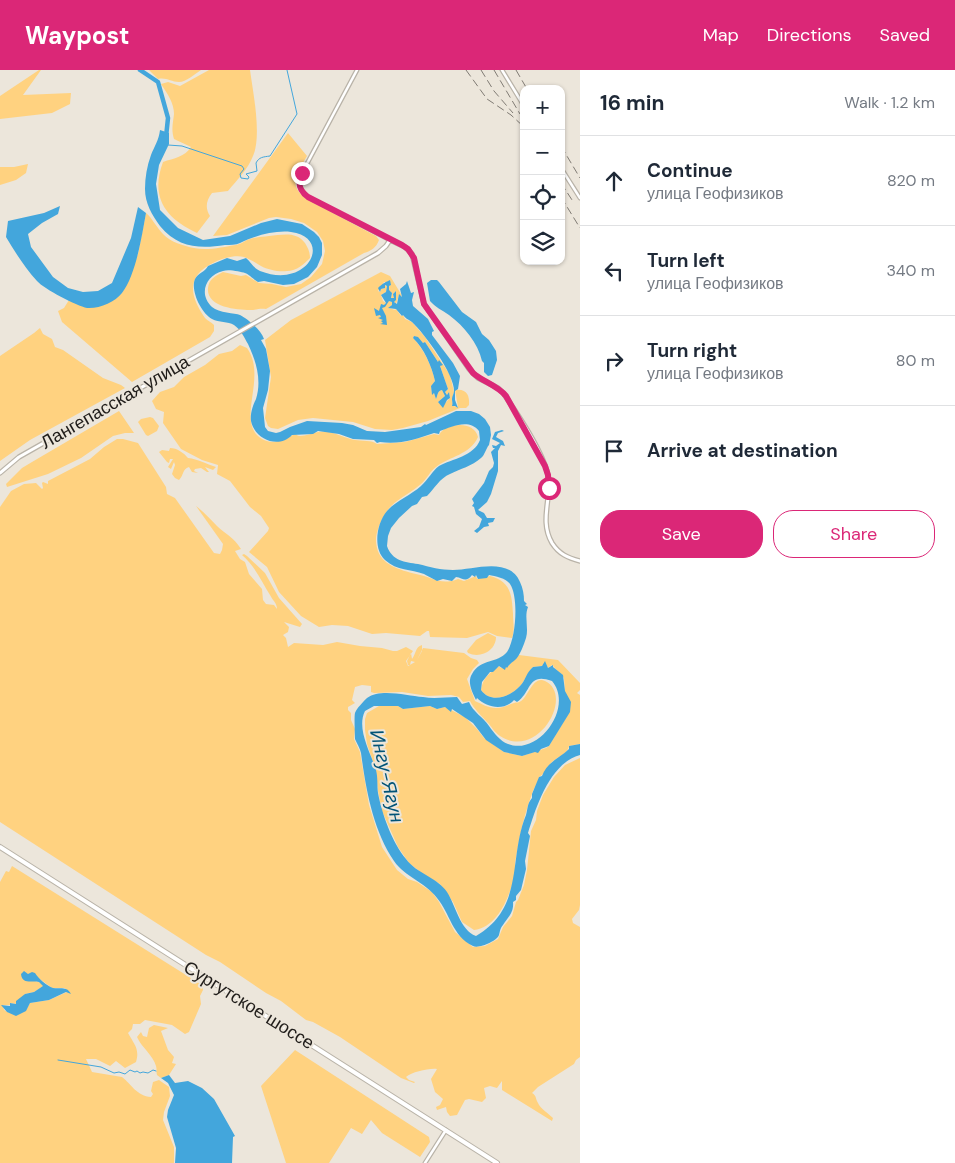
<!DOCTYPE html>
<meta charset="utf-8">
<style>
body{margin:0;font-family:"DM Sans",sans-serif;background:#f6f6f7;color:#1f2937}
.controls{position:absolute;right:15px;top:15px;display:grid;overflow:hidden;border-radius:10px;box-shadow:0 1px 4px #0004}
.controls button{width:45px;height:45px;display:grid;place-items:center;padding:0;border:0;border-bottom:1px solid #e0e1e3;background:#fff;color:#1f2937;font:25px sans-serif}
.stop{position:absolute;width:15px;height:15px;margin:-11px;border:4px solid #db2777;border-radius:50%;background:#fff}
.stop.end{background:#db2777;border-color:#fff;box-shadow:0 1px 5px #0008}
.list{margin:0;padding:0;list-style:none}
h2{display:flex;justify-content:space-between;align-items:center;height:65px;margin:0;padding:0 20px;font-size:21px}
h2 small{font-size:16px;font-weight:400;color:#747a83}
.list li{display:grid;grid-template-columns:32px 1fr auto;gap:15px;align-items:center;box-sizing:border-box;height:90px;padding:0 20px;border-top:1px solid #e0e1e3}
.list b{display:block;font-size:19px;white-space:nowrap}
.list p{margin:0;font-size:16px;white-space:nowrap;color:#747a83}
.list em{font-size:16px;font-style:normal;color:#747a83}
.actions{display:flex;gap:10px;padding:15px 20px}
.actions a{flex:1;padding:11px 0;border:1px solid #db2777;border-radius:20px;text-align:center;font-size:18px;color:#db2777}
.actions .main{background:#db2777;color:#fff}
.icon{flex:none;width:28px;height:28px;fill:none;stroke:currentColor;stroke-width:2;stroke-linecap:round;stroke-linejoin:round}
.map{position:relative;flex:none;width:580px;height:1093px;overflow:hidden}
header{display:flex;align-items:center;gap:30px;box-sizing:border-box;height:70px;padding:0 25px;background:#db2777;color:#fff}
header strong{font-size:24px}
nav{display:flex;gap:28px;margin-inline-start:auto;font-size:18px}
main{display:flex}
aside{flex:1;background:#fff}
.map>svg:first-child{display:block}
.green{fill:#ffd280;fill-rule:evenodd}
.water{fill:#43a6dc}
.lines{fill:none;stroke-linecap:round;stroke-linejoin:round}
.stream{stroke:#43a6dc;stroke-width:1}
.river{stroke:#43a6dc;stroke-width:4.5}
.tertiary-casing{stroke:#b9b3a8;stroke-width:5}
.secondary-casing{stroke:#b9b3a8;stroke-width:5.5}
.primary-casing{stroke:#b9b3a8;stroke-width:6}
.tertiary{stroke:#fff;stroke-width:2.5}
.secondary{stroke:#fff;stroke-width:3}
.primary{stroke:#fff;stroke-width:4}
.rail{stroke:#807b74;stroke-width:1;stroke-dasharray:8 4;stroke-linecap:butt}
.route{stroke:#db2777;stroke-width:6}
.labels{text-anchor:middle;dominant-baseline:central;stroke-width:4;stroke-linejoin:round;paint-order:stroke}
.street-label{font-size:18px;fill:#201d1a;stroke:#ece6db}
.water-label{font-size:19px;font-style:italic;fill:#005377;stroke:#ece6db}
</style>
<header>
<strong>Waypost</strong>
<nav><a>Map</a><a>Directions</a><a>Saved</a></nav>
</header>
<main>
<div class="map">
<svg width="580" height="1093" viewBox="0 0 580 1093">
<rect width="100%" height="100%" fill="#ece6db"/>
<g class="green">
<polygon points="39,0 41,0 23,25 71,23 70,34 52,43 0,49 0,26"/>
<path d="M149,0H201C195,4 186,12 179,12C171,12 166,7 158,9Z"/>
<path d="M209,0H250C253,22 262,66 253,86C248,99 237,110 228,121L212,123C206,131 205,138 210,146L197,163C165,148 150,127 163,92C174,88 185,87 191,77L174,69C171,60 173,53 174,44C174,33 167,23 161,14L168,12L180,16Z"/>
<path d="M288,63L307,86C298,102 287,113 305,128L376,166L379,170C376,178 371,181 364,183L266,239C260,238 256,240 250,240C236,240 206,237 208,218C209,209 215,206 223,202L241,206L246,205L259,213L272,214L286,217L301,214L311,207L322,194L325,181L323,171L317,162L304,153L291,149L276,147L269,148L227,165L213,166Z"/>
<polygon points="28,94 26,103 16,110 0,115 0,97 14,97"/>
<path d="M146,143C153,149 156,157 163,164C170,172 184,176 194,178C207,181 223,177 236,175C241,174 243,172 247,170C254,167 262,167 269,166C282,165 296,161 305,173C308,178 310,182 310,188C304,194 297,201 287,201C279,202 268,200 261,196C256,193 250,189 244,187C235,185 223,188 215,192C186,205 189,225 205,248C208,251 211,252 214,255V261L210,267L132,312L62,252L58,241L64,238L69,230L88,238L102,235L122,223L138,184Z"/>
<path d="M381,202L390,206L401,224L402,227L399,225L396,234L394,231L396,230V221L393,224L395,228H391L392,223L389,221V216L391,215L389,210V212H384L378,221L380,222L381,219L385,218L384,215L387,216L386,222L381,225L383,231L386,233L385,235L389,231L392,232V235L389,238L395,240L396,239L401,246L403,245L405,249L412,252L425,267L450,305L454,322L452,330L453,336L458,337L455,320C466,318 470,325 469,335L466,338H460L428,351L403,358L392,360L375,359L353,352L313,348L298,350L278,359L271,358L268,356L265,348L271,307L265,270L291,250ZM414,266L418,268L424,274V272H425L438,292L442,294L440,296L448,319L445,322L447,325L449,322L450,328L444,334L443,337L438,332L445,326L442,320C437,321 438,325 436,329L434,323L432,324L431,316L435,311C432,297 424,279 413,268Z"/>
<polygon points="40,258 43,264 52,269 55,277 63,280 103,308 121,315 125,318 30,370 0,391 0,286 34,263"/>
<path d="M240,275L247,278C267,306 238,347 258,366C271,377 281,370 293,365C297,363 296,366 300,366C306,366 312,363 318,362C330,359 344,368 355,370C362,371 372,370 377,374L405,372L434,364L439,365C445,353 474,350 478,367C470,385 450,386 436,397C430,401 427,409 421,414C401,431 390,429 379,456C376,465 375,469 377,478C381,495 400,500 416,504C432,507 441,516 458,509L464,511L476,506L477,509L490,506C511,511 512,526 513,544C513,552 515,559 512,568L497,566L488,562L467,568L430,567L429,561H427L420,566L386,563L372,564L348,556L332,555L319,557L301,546L279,522L267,497L249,482L268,461L269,458L261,446L250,437L230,411L217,404L218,395L202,390L181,379L163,353L164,342L156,339L152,331L160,322L174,317L184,307L205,295L219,284L232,281Z"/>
<polygon points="119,341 134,363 125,363 113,366 81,388 48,404 7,417 6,414 22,398 32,392"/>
<polygon points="150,347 153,348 159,356 157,361 148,366 146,365 138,352 141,349"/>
<path d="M117,369H123L138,373L166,417L167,424L175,428L214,483L220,484L222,480L223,474L196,436C204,442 210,449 217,456C226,465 233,466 241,479L235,481L240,489L245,492L249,504L262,519L263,530L266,534L274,535L277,539C277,533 273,531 270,525C262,512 255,496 242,485L244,484L247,486L265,503L279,528L302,554L300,557L284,552L289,557L288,562L283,565L286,568L288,577L294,573L323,575L337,572L360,576L382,578L393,581H397L406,577L413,581L406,591L408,596L415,592L411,591L410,595H408L407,591L411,583L412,589C416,584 415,577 422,575V581L417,590L423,578L464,583L471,588L477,590L479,593L473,599L467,609L475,631C482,634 488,638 496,638C503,638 508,635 514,633C516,632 519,633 521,631C528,627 533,605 545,611C575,625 538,691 500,666C494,662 492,657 487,652C481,645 474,639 470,631L463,632L459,627L451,625L428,626L402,622L374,623L371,622V616L362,615L355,617L352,630L355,633L348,637V640L351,643V650L355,659L354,669L360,682L369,735L382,777L397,800L408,809L417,812L432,822L439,832L455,862L473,877L485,876L498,869L503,857L512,846L516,832L518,830L524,815L527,800L531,761L536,750L537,741L543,725L554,707L565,695L580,688V835L579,840L572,849L573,853L580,857V987L576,990L574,994L538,1017L532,1023C537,1026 535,1028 538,1033C540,1038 549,1044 553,1048L552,1051L502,1020V1011L497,1018L490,1016L484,1018L486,1028L482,1032L469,1029L465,1030L457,1045L450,1046L447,1042L446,1037L437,1040L436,1037L440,1035L443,1029L435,1022L431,1009L437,999C429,998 412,1002 406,1007L409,1010L415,1012L414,1013L401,1008L340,967L313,952L306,950L281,931L266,923L220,892L206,885L0,752V437L11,421L24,414L36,413L42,419L43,418L42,413L43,412L48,414V411L90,389L104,377Z"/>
<path d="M170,378C177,378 184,383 188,388C198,389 206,394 216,397L213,400L205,397L209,402H207L201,398L195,399L194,401L198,403L192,402L189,397C182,399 184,405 179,410L175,408L172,404L175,395L174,392L171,399L168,397L173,389H170L169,393L167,392L159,382L162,380L169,381Z"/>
<path d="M488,563L496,567C496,580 481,589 468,583L467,581L476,570Z"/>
<path d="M519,585L558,590L580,613V620L577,623L580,625V674L569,676C568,684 557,687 552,692C547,697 545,704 539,707C538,713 535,716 533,721C529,732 525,744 522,757C519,769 517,782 515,793C515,797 516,801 515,805C510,825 498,858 474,860L462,852L453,832L440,814L423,804L409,793L398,777L382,741L378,721L376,701L367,674L365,660V649L367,643L379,636H398L403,639L430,636L437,639L445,637L465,647L477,659L484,668L504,682L522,686L546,678L549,676L567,646L564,608L552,595L548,598L545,592L542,596L533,597C527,603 525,611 520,616C510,627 491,634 481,620C483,607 490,603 499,596L501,598L507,597Z"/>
<path d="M12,796L202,915L203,920L200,926L201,934L189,962L185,964L172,955L145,950L140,954H133L132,959L128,963C134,974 140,979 136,992L125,998L116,991L110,996L96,989H86L92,1002L122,1007C132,1015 137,1026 151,1027L153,1024L151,1021L153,1012L159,1010L169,1017L170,1026L164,1042L163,1050L174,1077V1093H0V812L6,801L9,802ZM37,907L52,918H65L67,922L49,930L30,933C25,944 15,947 4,940L3,935H10L11,933L16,934L25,924L34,922L44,916L42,913L35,911Z"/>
<path d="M154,955L168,958L161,961L168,980L174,987L172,993L176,994L169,1005L161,1008L157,1005C156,1002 157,999 156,996C153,985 142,978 137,967L141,962L143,966L147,967L149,958Z"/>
<polygon points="295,980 429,1067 430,1072 420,1087 382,1063 371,1050 362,1064 351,1058 329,1093 286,1093 261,1016"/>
</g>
<g class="water">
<path d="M160,60L169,63V74L159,95L156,114L160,140L178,158L203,170L230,166L261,153L277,149L302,154L314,162L319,167L322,173V185L317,197L308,207L294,214L283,215L264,211L258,212C254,210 249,204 245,203C241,202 229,199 223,201C206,205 198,224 212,237C219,243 235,243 240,245C248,249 261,260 264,269L261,270L266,279L270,301L268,320L263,338L265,357L268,361L276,363L280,362L290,357L307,351L342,353L353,355L367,361L385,362L421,357L425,354L426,355L456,341H471L479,344L485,349L490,357L491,365L489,375C486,378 485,385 481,388C472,396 460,399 450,404C440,408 434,419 427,426L422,427L417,434L412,436L399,448L391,458L388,466L387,476C392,491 405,492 418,494C430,497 441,500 453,500C473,500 509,486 520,512C523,518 524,525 524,531L527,534L525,535L528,537C524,547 529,558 526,568C524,574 520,586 515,590C513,592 510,593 507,598L506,597L505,600L499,596L493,602H490L482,612L481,620C491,634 510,627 520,616C525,611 526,604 531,599L533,597L542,596L545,591L548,598L553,595V597L563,605L565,621L571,632L570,642L549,676L541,679L538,683L535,682L522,686L504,682L486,670L473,653L452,639L451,642L445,637L437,639L430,636L403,639L398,636H374L365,641C356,659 371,683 376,700C378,708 377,715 378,723C382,744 392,772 406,789C417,804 437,807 447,822C456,836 460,860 476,866C525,837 508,789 526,745C528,738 527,734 532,728V724L539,707L542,706C547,692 560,688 569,679V676L580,674V685C550,693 536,737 528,763L530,766L525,791L526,799L521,820L516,826V830L513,832C514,843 508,847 503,855C500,858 500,862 499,865C497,871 479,879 473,876C452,866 450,843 437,828C425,812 405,807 394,791C373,760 366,720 361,683C360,678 357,674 355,669C355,666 354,647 355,643C357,638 363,632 367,628C381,618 407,626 423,627C434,629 446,627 457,627L462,634L469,632C473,642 483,647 489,656C494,663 500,671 508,674C539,686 574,637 552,611C527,602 532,622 517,632L514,630C504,641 487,638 477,628L476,630C472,622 467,612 472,604C481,588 497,594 507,582C516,569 519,527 510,514C506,508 495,506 489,505L487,508L478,509L476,505L475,507L472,505C466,513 463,508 456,507L452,511L443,509L437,511C433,509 428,506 424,504C411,499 397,501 385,490C373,479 376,454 387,441C396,431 411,425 421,416C428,410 432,401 439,396C452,389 474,386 480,370L479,361C469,348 451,357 440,361L439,364L434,363C417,369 399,375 380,372L377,373L374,370L353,369L339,364L318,361L313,364L292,365C279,379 255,370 251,351C250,344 253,335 256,329C262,310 256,291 248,274C244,267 241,260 234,255C228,251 219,253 212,249C202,244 190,221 195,209C198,203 205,202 208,196L227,188L237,191L246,188C251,192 253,198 260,201C308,220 334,168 291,162C275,160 254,166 240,173C236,175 230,175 225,175C200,179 178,178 160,156C152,145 145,133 145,119C145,107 147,96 151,85C154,77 159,70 160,60Z"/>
<path d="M60,136L58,144L42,153L28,164L31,177L53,207L68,218L83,222L98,221L112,213L131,168L138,137L146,143C142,165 136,205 122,223C115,232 99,239 87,238C77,236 44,219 37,211C25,198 15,182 6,167L8,151L44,143Z"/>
<path d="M390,210L391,215L389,216V220L392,223L391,228H394L393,224L396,221V230L394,232L397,234L399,224L402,227L400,219L406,214L407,211L411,223L414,222L412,230L413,236L428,249L434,261L432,262V265L453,293L460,306L458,319L455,321V330L458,338L455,336H452C453,334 452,331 452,329C452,326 454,324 454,321C455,305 424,263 412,252C408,249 406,249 403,245L402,246L396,239L388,238L392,235V232L389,231L385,237L382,238L386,246L387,255L380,254L383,253L381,251L383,250L378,248L381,247L380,245L376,246L374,238L379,241L381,234L384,235L386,233L381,225L386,222L387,216L385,215V218L381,219L380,222L378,218C383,213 386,212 390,210Z"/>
<path d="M431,210H437L439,212L462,242L476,252L482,264L489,270L496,281L497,290L492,305L488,306L484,302V293L482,291C478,273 464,256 449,245C442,240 435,237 430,231L427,213Z"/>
<path d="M414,266L418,267L423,273L425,272L438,292L439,290L443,295L440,296L448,319L445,322L447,325L449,322L450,328L447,330L443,338L438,332L445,326L442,320C437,321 438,325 436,329L434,323L432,325L431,316L435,311C432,297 424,278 413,268Z"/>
<polygon points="502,360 504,361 498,363 496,367 503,371 505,376 501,375 498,381 498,401 491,424 487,432 478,440 484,443 487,448 495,448 493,452 488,453 489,456 484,457 477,463 474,461 479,457 482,449 476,444 474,437 472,436 474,433 472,429 484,413 489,401 493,397 494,393 491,382 495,378 493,378 492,375 496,376 500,373 492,369 495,362"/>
<path d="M24,901L28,904L32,902L35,903C38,908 47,916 53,918C61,919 67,916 71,924L66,922L49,930L30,933L26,941L16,946L7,942L1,935L10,936V933L16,934V931L25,924L34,922L43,916L39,912C32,910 22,915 21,904Z"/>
<polygon points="169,1005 175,1013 188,1011 202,1018 214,1029 235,1066 233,1067 232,1093 175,1093 176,1078 167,1047 168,1040 174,1025 168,1013 161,1008"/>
</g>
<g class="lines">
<g class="stream">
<path d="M168,75L182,76L242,96L244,99L240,104L241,108L248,109L249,107L246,104L257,101L256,93C259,87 263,87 270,86L297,44L287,0"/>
<polyline points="58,990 101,997 114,1003 119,1002 125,1004 130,1000 135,1002 137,1001 140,1003 143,1002 148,1003 153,1000 156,1001"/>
</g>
<polyline class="river" points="140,0 158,12 168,48 166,67"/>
<g class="tertiary-casing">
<g id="tertiary">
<path d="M357,0L302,103C297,113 299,120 308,127L390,170"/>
<polyline points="502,0 524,36"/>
<polyline points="561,98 580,128"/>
<polyline points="425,1093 446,1060"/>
</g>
</g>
<g class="secondary-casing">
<path id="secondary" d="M0,403L19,387L378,183L386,176L390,170L405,177L412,184L424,234L469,299L478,308L498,318L503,323C517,343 540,378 547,401C554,425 538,449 552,473C559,484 568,488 580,491"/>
</g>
<g class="primary-casing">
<polyline id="primary" points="0,777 497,1093"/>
</g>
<use href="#tertiary" class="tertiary"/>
<use href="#secondary" class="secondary"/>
<use href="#primary" class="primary"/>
<g class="rail">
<polyline points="466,0 487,29 511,45 524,57"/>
<polyline points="481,0 494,21 513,43"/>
<polyline points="494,0 520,44"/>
<polyline points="516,0 527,19"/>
<polyline points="561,76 580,108"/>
<polyline points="561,113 574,133"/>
<polyline points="561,127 580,158"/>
</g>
</g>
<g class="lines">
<path class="route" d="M302,103C297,113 299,120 308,127L402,175L408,179L414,188L424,234L473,303C483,312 497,315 506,326L545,396L548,405L549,418"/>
</g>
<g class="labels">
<g class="street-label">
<text transform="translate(115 332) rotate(-30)">Лангепасская улица</text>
<text transform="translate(249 935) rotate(32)">Сургутское шоссе</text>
</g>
<g class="water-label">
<text transform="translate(387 706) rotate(77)">Ингу-Ягун</text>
</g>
</g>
</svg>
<div class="controls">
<button>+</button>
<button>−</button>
<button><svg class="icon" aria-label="locate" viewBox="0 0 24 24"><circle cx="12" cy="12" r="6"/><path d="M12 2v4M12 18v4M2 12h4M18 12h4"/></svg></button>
<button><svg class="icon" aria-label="layers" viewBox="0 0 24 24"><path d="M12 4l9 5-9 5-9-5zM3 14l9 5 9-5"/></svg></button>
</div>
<div class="stop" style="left:549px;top:418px"></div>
<div class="stop end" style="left:302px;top:103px"></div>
</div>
<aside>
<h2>16 min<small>Walk · 1.2 km</small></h2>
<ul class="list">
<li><svg class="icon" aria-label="ahead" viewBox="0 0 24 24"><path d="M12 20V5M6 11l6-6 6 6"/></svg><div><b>Continue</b><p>улица Геофизиков</p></div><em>820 m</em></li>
<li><svg class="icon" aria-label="left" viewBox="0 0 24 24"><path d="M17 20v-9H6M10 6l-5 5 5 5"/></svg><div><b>Turn left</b><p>улица Геофизиков</p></div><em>340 m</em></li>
<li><svg class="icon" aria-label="right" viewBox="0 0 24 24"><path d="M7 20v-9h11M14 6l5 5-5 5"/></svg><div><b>Turn right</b><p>улица Геофизиков</p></div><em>80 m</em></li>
<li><svg class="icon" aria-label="arrive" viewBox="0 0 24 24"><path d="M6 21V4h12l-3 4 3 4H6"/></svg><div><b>Arrive at destination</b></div></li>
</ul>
<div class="actions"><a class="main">Save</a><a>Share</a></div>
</aside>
</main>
